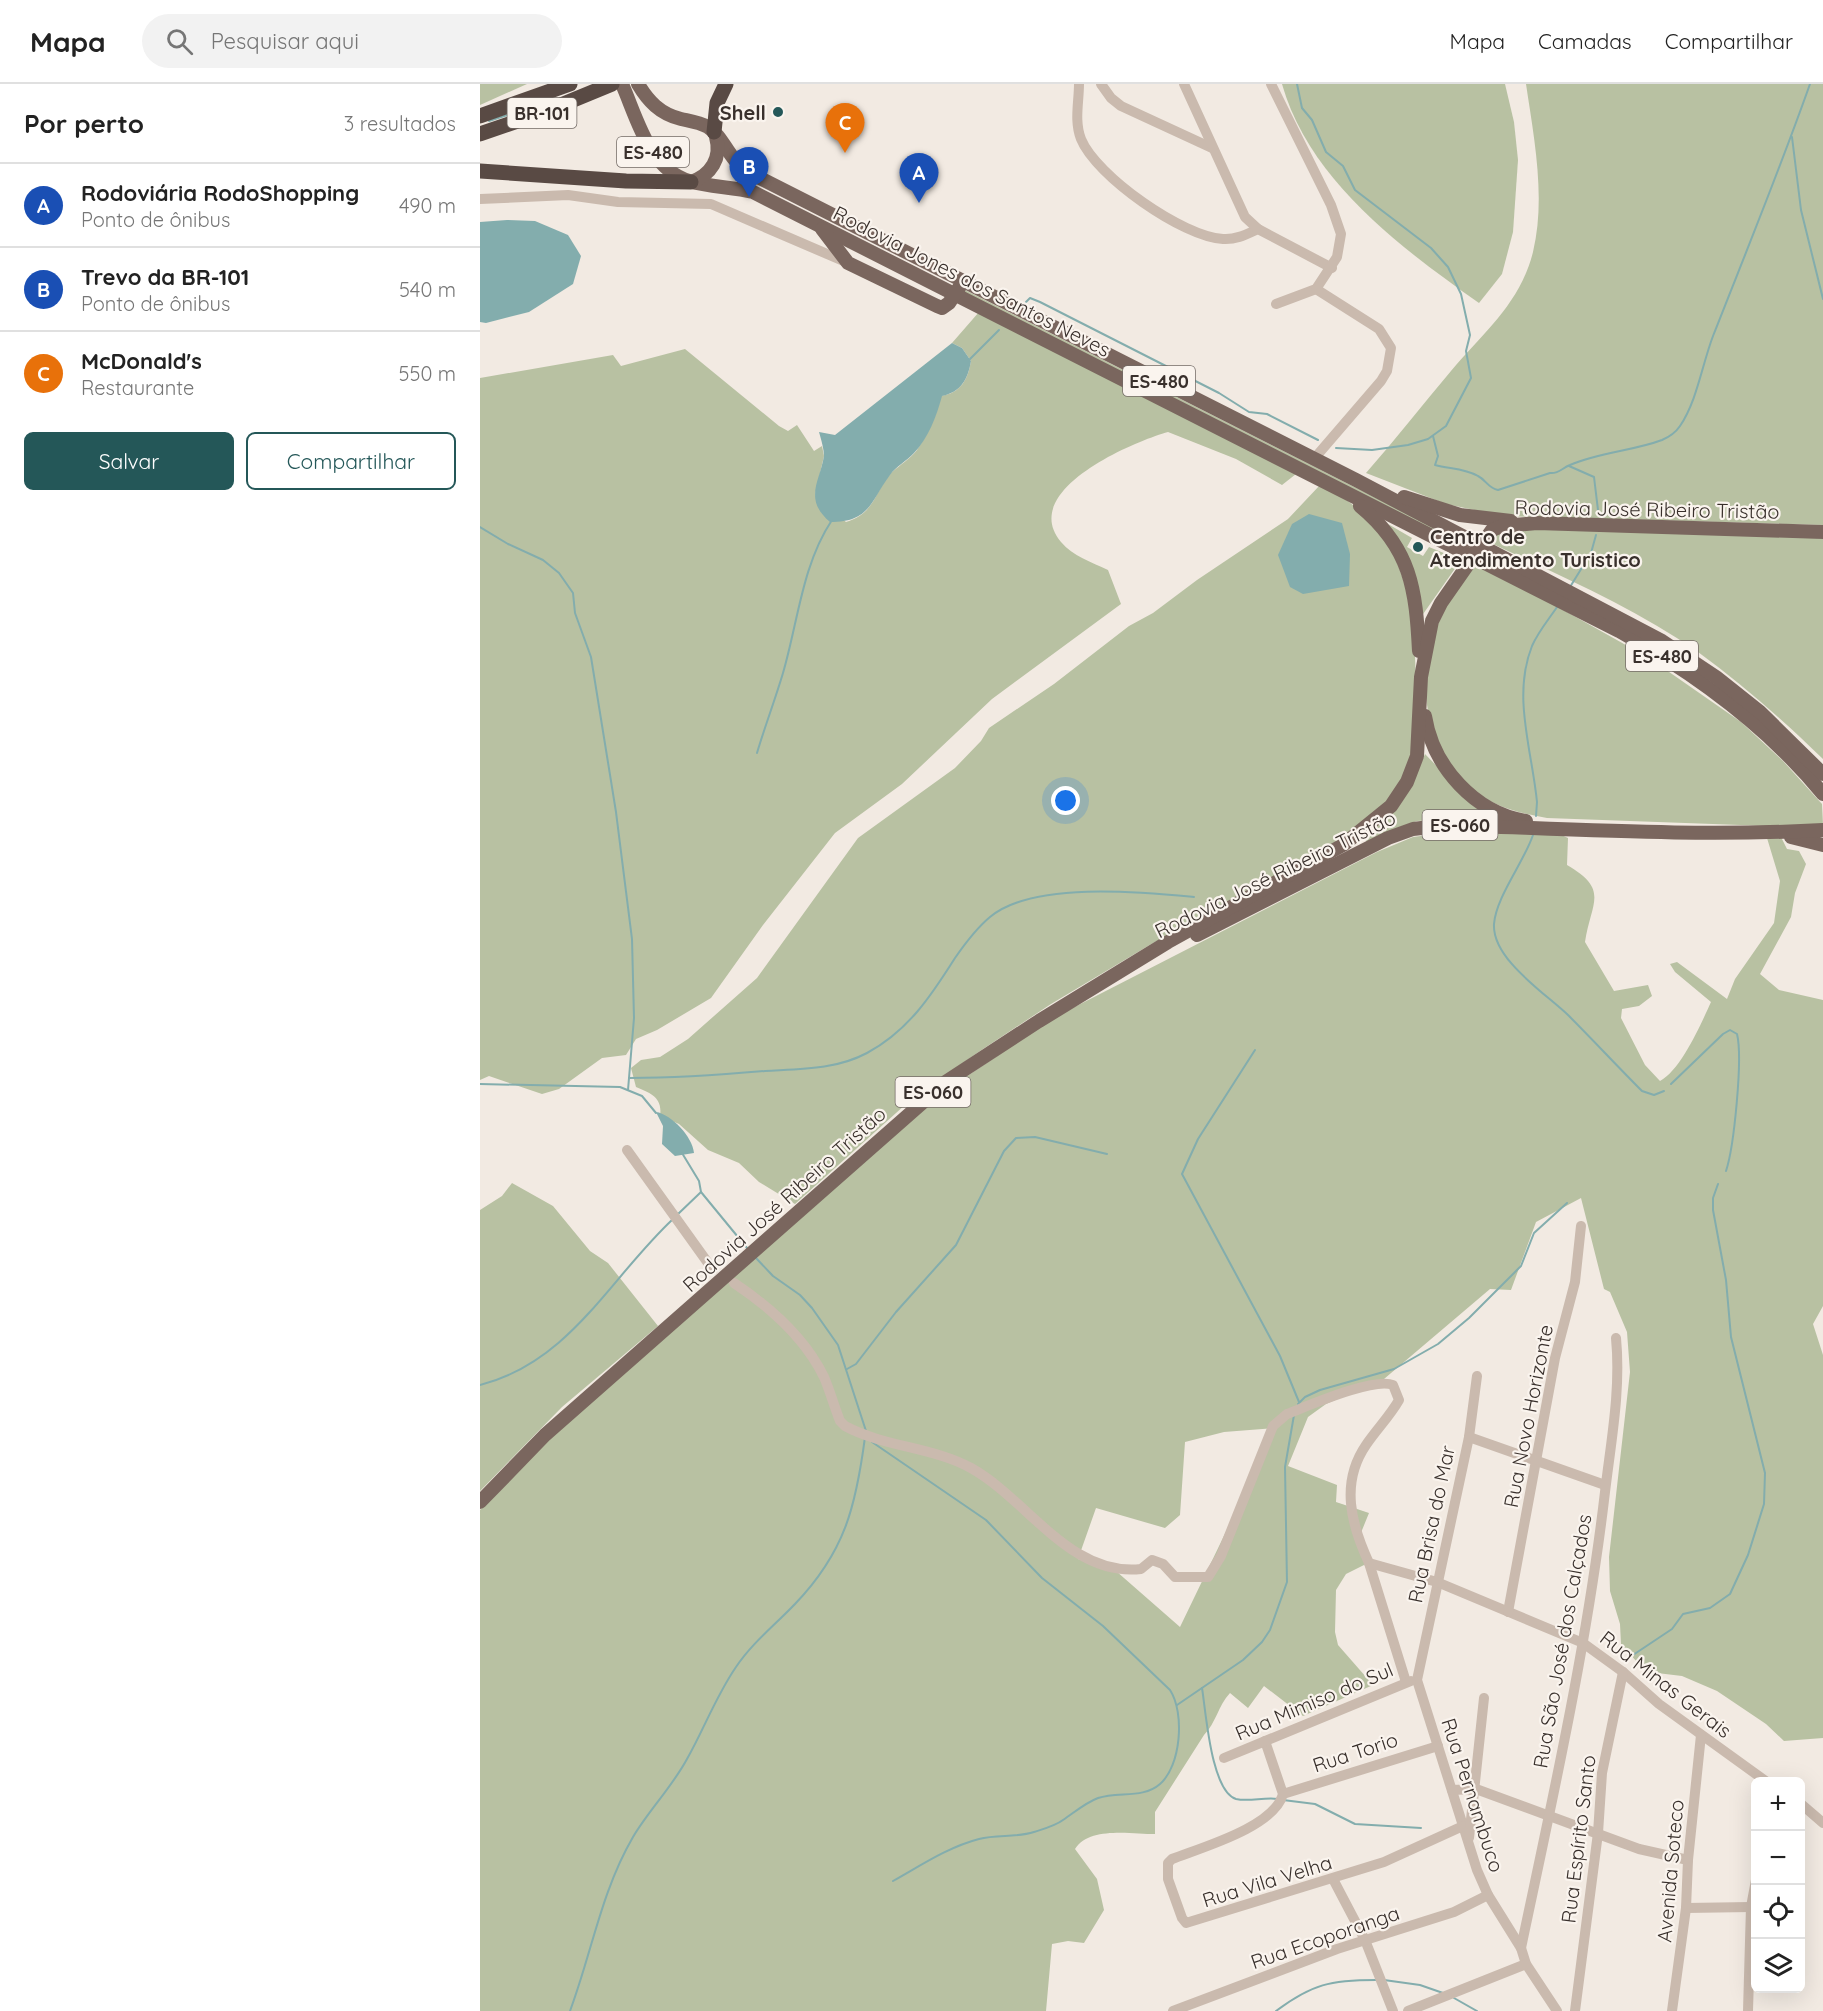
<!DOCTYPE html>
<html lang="pt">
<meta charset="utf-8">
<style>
body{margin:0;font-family:Quicksand,sans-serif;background:#f2f2f2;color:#222}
.controls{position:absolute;right:18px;bottom:18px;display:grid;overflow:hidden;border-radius:9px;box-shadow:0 6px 24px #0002}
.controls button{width:54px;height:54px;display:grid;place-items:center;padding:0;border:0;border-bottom:2px solid #e0e0e0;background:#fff;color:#222;font:30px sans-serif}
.you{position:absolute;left:586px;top:717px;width:21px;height:21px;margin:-15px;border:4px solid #fff;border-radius:50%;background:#1a73e8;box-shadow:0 0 0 9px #1a73e833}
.badge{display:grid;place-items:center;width:39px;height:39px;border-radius:50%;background:#245758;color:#fff;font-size:20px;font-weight:700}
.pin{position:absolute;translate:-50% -50px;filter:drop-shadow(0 2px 3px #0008)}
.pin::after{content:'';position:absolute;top:32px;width:21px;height:18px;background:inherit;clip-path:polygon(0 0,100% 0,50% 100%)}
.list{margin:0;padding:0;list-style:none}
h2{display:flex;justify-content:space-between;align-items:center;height:78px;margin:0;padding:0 24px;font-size:26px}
h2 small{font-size:20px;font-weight:400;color:#767676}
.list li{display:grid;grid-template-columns:39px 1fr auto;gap:18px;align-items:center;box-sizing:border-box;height:84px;padding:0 24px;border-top:2px solid #e0e0e0}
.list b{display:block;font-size:22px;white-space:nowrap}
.list p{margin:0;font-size:20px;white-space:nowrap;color:#767676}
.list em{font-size:20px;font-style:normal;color:#767676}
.actions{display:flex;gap:12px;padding:18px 24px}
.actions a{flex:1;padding:14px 0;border:2px solid #245758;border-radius:9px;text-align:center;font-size:21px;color:#245758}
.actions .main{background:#245758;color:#fff}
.icon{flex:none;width:33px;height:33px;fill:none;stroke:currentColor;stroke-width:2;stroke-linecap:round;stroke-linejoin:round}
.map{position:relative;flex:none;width:1343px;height:1927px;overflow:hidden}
header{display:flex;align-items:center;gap:36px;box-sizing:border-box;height:84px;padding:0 30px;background:#fff;border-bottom:2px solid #e0e0e0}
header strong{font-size:28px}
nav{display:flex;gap:33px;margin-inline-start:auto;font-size:21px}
.search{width:420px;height:54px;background:#f2f2f2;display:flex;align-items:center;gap:15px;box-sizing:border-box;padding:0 21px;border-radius:33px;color:#767676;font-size:22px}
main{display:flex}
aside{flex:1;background:#fff}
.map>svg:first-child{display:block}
.green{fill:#b8c1a2;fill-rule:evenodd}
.water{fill:#83adad}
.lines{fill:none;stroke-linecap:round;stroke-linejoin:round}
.stream{stroke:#83adad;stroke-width:2}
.minor{stroke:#cabaae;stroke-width:10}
.major{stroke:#7a665e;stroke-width:14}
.highway{stroke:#594a44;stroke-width:15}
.poi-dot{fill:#245758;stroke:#faf4ee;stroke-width:2}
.labels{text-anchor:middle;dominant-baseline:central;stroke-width:4.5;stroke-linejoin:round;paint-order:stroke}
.shield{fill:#faf4ee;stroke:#736b66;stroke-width:1.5}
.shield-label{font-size:18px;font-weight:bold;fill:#39302c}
.poi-label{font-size:20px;font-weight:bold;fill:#39302c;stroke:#faf4ee;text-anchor:end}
.street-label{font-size:20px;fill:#39302c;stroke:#faf4ee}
</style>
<header>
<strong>Mapa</strong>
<div class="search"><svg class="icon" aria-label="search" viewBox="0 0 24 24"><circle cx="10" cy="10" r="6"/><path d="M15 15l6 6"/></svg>Pesquisar aqui</div>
<nav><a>Mapa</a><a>Camadas</a><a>Compartilhar</a></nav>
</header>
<main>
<aside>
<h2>Por perto<small>3 resultados</small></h2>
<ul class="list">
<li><span class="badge" style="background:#1a4fb4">A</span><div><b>Rodoviária RodoShopping</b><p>Ponto de ônibus</p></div><em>490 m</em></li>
<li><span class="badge" style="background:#1a4fb4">B</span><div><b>Trevo da BR-101</b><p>Ponto de ônibus</p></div><em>540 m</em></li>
<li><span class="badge" style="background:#e8710a">C</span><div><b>McDonald's</b><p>Restaurante</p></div><em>550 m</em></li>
</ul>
<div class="actions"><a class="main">Salvar</a><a>Compartilhar</a></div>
</aside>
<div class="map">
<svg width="1343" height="1927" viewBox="0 0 1343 1927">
<rect width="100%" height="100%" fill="#f2eae2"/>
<g class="green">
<polygon points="0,0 47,0 0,21"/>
<path d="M802,0H1025L1034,38L1038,76L1033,148L1022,190L999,219C921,164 829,96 802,0Z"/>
<path d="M1046,0H1343V441L1023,432L966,420L886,389C915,356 942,321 971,287C1003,249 1040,220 1053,168C1066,114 1054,54 1046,0Z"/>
<polygon points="483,205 991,462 989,466 480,210"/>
<path d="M499,228L816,390L802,401L756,375L688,348C652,358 538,407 581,458C593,472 611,478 628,486L641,520L512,615L422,700L355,749L283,841L231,914L177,946L156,955L146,971L122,974L79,1005L62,1010L9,992L0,996V294L133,271L141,282L205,265L299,342L308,347L317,341L334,367L342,362L344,372L335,411L366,438C396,429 394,407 412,388C420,381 430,375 437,366C448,350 457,331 461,312C481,309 488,295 491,277L482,264L472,259Z"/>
<path d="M840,401L859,410L888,433L912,464L933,523L937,623L933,672L916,711L882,742L783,801L673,859L571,920L503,965L436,1011L315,1120L279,1098L259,1079L228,1066L199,1040L180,1032C183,1013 170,1009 156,1003L151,984L161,976L180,973L208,955L277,894L378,754L475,684L501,657L509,644L574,600L649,542L673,529L717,496L808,435Z"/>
<polygon points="908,440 932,454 927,463 943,472 949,463 981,476 941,533 917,453"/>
<path d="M1027,445L1319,451L1343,455V675C1304,637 1262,600 1218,568C1155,524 1081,492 1011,459L1014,452Z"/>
<path d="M1001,480L1169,574L1261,638L1303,677L1342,720L1343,741L1288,742L1067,734C1049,731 1031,727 1014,719C954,692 933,613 953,554C961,527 975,505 990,481Z"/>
<polygon points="945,670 1006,733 937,737 917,744 888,758 884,755 884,751 934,695"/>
<path d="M971,748L1077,749L1088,754L1087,781C1130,806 1111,818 1105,858L1134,907L1168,901L1172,912L1159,922L1142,925L1141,934L1165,981L1180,997C1201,986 1221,940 1231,918L1195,888L1190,880L1197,878L1247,915L1255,895L1294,839L1300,797L1287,754L1301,753L1307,765L1319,767L1326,780L1315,809L1311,833L1280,890L1299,906L1343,916V1222L1333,1240L1343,1271V1654L1304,1657L1286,1640L1237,1607L1202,1592L1177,1589L1157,1578L1141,1560L1140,1540L1130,1507L1129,1473L1150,1288L1147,1248L1130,1208L1124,1205L1101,1114L1056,1138L1031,1206L1010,1205L904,1295L846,1320L828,1333L808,1382L857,1401L856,1418L889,1429L878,1456L888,1479L866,1490L856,1506L855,1548L858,1561L893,1601L823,1632L784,1602L768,1624L750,1609C738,1622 736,1639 724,1651L675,1728V1750C652,1750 609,1742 595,1765L617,1795L624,1826L604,1859L588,1857L572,1860L566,1927H0V1426L45,1377L444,1021L577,932L897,768L933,753ZM796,1344L700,1543L636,1487L598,1475L616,1424L685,1444L700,1431L705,1358L744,1348Z"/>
<polygon points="32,1099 73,1122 110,1167 128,1179 178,1242 82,1323 0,1407 0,1126 22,1112"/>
</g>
<g class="water">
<polygon points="27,136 55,137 88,151 101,172 93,200 49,228 6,239 0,238 0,138"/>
<path d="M472,259L482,264L491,277C488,295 481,308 462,312C457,331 448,355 434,369C427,377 416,382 410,391C390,418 390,438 350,438C323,415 340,397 344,372C344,365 341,355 339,348L355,351Z"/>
<polygon points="829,430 862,439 870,470 869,502 823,510 810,503 798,471 812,440"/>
<path d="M176,1028C191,1030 213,1053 214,1069L195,1072L182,1060L183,1042Z"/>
</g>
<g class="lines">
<g class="stream">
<polyline points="817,0 822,24 832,36 846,68 863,82 875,106 951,164 968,183 981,210 990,251 986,267 991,294 966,342 948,355 928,361 892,366 856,364"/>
<polyline points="9,37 49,24"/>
<polyline points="1312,53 1321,126 1343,215"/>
<polyline points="546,218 550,214 560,218 739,309 769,328 787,330 838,356"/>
<polyline points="490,275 519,246"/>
<path d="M953,352L958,372L955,381C969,385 984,384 998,392C1006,396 1008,404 1018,406L1070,389C1079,390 1082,384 1090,381C1120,368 1153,367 1182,356C1189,353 1196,348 1200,342C1217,317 1222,281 1233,252C1266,168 1300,85 1330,0"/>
<polyline points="1089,382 1114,393 1118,426"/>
<polyline points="0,443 28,460 63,476 79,489 93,509 95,529 111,573 136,728 152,855 154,934 148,1006"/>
<polyline points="1090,503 1111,469 1116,451"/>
<path d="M277,669C285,642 295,616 303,589C318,538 322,481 352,436"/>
<path d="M1056,732L1057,718C1052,666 1032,612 1052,562C1058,548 1069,535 1077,523"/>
<path d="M1053,751C1044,778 1016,813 1014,840C1012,875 1065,909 1088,931C1113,956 1137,982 1162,1007L1174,1011L1184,1007"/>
<polyline points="775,966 718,1055 702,1090 800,1272 819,1318"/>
<path d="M149,994C195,994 240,991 285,987C320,985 355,986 387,969C428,947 451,912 475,874C484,861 498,843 510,833C553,797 662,808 714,813"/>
<polyline points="0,1000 140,1003 162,1012 176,1029"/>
<path d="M1191,1000L1243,950L1250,946L1257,950C1263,974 1254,1063 1246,1087"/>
<polyline points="202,1069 219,1097 221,1108 267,1164"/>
<polyline points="197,1131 221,1108"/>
<polyline points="275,1173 293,1192 320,1211 332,1224 358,1261 386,1347"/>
<polyline points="367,1285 376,1280 416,1228 476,1161 524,1067 536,1054 555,1053 627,1070"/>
<path d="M0,1301C90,1278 129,1195 193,1135"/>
<polyline points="818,1320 825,1313 840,1306 914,1285 958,1260 989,1234 1041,1182 1054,1149 1087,1119"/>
<path d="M392,1358L506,1436L562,1494L623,1542L690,1606C705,1629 701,1682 680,1700C663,1715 638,1707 618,1714C605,1719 595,1728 583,1736C575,1742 563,1745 554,1748C536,1754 517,1750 499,1755C468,1763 440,1782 413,1797"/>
<polyline points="1153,1571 1192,1545 1203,1530 1230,1524 1250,1510 1268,1471 1284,1420 1285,1389 1251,1253 1246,1196 1233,1126 1233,1114 1238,1100"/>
<path d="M722,1604C726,1628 731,1707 756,1715C769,1718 784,1713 798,1715"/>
<polyline points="697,1621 763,1576 782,1558 790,1546 807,1498 805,1383 814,1331"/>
<polyline points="803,1716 835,1720 875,1740 941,1744"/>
<polyline points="904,1896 940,1901 963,1909"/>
<polyline points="974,1914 997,1927"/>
<path d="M90,1927C112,1868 121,1808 153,1753C169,1726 192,1703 207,1675C224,1645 236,1612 256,1583C272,1559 295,1541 315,1520C365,1468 376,1422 385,1353"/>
<path d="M796,1927C832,1900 851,1896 896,1896"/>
</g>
<g class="minor">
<path d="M599,0C599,18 594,37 601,55C616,92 703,153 743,155C756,156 767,150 778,145"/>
<polyline points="621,0 631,14 641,22 732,64"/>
<polyline points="704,0 765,133 778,145 852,184"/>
<polyline points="791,0 851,121 861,150 857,173 836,205 796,220"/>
<polyline points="0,115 88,111 138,118 231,120 368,179"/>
<polyline points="833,376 901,297 907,287 911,264 899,245 836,205"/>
<polyline points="147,1066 233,1186"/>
<path d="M254,1199C290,1223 325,1254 344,1293C350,1307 354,1322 360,1337L365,1342C404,1363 453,1363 491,1384C547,1415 590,1493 661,1485L672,1476L683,1480L695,1493H728L741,1472L793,1342L807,1330C828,1322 894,1293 913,1301L919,1316C910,1332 896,1346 886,1361C860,1399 871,1440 889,1479L926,1598"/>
<polyline points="997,1292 989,1353 937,1596 997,1786 1008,1811 1041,1864 1046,1880 1077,1927"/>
<polyline points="989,1353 1125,1401"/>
<polyline points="889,1479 957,1498 1103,1559 1143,1588 1179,1620 1287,1698"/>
<polyline points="1028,1528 1075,1274 1095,1198 1101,1142"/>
<path d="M785,1657L803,1710C794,1743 723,1763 692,1775L688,1779V1795L702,1834L706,1839L904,1778L983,1742"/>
<polyline points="744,1674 931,1597"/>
<polyline points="972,1706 996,1705 1159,1765 1208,1776"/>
<polyline points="803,1710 958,1662"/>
<polyline points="1320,1719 1343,1739"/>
<polyline points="989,1754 1004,1614"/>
<polyline points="853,1795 885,1856 913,1927"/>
<polyline points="1206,1824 1271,1823"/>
<path d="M1041,1864C1073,1712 1107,1562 1125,1408C1131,1357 1141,1306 1136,1254"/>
<polyline points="693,1927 857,1865 974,1828 1008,1811"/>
<polyline points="928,1927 1046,1880"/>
<polyline points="1095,1927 1118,1749 1122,1689 1143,1588"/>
<polyline points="1192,1927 1206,1824 1208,1776 1221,1651"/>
<polyline points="1268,1927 1271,1823 1276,1796"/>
</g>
<g class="major">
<path d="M142,0C157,34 169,85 209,97C229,103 252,103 273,108L1139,547C1216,590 1287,642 1343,710"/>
<path d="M158,0C168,17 180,30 201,35C210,37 219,38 228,43C244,53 248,75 268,88L876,396L1182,557L1236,593L1280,628L1343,690"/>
<path d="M211,98C231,91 242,74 236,53"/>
<polyline points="342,145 368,179 457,222 462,224 469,219 479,204"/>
<polyline points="924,413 980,431 1031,437"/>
<path d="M880,422C931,464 936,506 939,567"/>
<path d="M945,632C953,683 995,729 1046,737"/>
<polyline points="1311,753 1343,761"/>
<path d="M717,851L908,754L933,745L967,741C1092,745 1218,753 1343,746"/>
<polyline points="0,1418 65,1351 467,997 559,937 688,858 863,761 911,722 927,698 937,672 941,593 952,537 961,519 1012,446 1022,442 1057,439 1343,448"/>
</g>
<g class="highway">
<polyline points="0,32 90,0"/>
<polyline points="234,48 237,19 246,0"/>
<polyline points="0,50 64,28 132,0"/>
<polyline points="0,87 146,97 211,98"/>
</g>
</g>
<g class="poi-dot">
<circle cx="298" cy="28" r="6"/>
<circle cx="938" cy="463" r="6"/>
</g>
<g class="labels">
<g class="shield">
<rect x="27.5" y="14" width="69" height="30" rx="4.5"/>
<rect x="137" y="53" width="72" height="30" rx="4.5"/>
<rect x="643" y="282" width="72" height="30" rx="4.5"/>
<rect x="1146" y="557" width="72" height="30" rx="4.5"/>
<rect x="942.5" y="726" width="75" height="30" rx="4.5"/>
<rect x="415.5" y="993" width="75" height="30" rx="4.5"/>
</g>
<g class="shield-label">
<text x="62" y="29">BR-101</text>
<text x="173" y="68">ES-480</text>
<text x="679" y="297">ES-480</text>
<text x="1182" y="572">ES-480</text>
<text x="980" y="741">ES-060</text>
<text x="453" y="1008">ES-060</text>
</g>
<g class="poi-label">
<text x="286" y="28">Shell</text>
<text x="950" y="452" text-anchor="start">Centro de<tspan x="950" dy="23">Atendimento Turistico</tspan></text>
</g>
<g class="street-label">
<text transform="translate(492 197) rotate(27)">Rodovia Jones dos Santos Neves</text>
<text transform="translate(1167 425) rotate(1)">Rodovia José Ribeiro Tristão</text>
<text transform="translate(795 790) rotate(-26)">Rodovia José Ribeiro Tristão</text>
<text transform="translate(304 1115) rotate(-42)">Rodovia José Ribeiro Tristão</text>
<text transform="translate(1048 1332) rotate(-79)">Rua Novo Horizonte</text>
<text transform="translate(951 1440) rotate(-78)">Rua Brisa do Mar</text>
<text transform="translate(1082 1557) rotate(-80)">Rua São José dos Calçados</text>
<text transform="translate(1186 1600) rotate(38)">Rua Minas Gerais</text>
<text transform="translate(834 1617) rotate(-23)">Rua Mimiso do Sul</text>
<text transform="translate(875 1668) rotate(-18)">Rua Torio</text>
<text transform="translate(993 1711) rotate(72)">Rua Pernambuco</text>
<text transform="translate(1098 1755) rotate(-83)">Rua Espírito Santo</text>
<text transform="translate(1190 1787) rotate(-85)">Avenida Soteco</text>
<text transform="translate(787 1797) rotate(-17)">Rua Vila Velha</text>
<text transform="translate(845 1853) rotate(-19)">Rua Ecoporanga</text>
</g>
</g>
</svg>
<div class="controls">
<button>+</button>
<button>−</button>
<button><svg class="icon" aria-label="locate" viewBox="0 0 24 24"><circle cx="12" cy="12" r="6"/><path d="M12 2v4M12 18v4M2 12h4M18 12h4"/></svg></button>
<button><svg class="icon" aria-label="layers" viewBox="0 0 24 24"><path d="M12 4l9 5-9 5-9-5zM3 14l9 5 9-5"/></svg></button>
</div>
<div class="you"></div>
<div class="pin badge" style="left:439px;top:119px;background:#1a4fb4">A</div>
<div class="pin badge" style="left:269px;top:113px;background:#1a4fb4">B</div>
<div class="pin badge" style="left:365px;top:69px;background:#e8710a">C</div>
</div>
</main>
